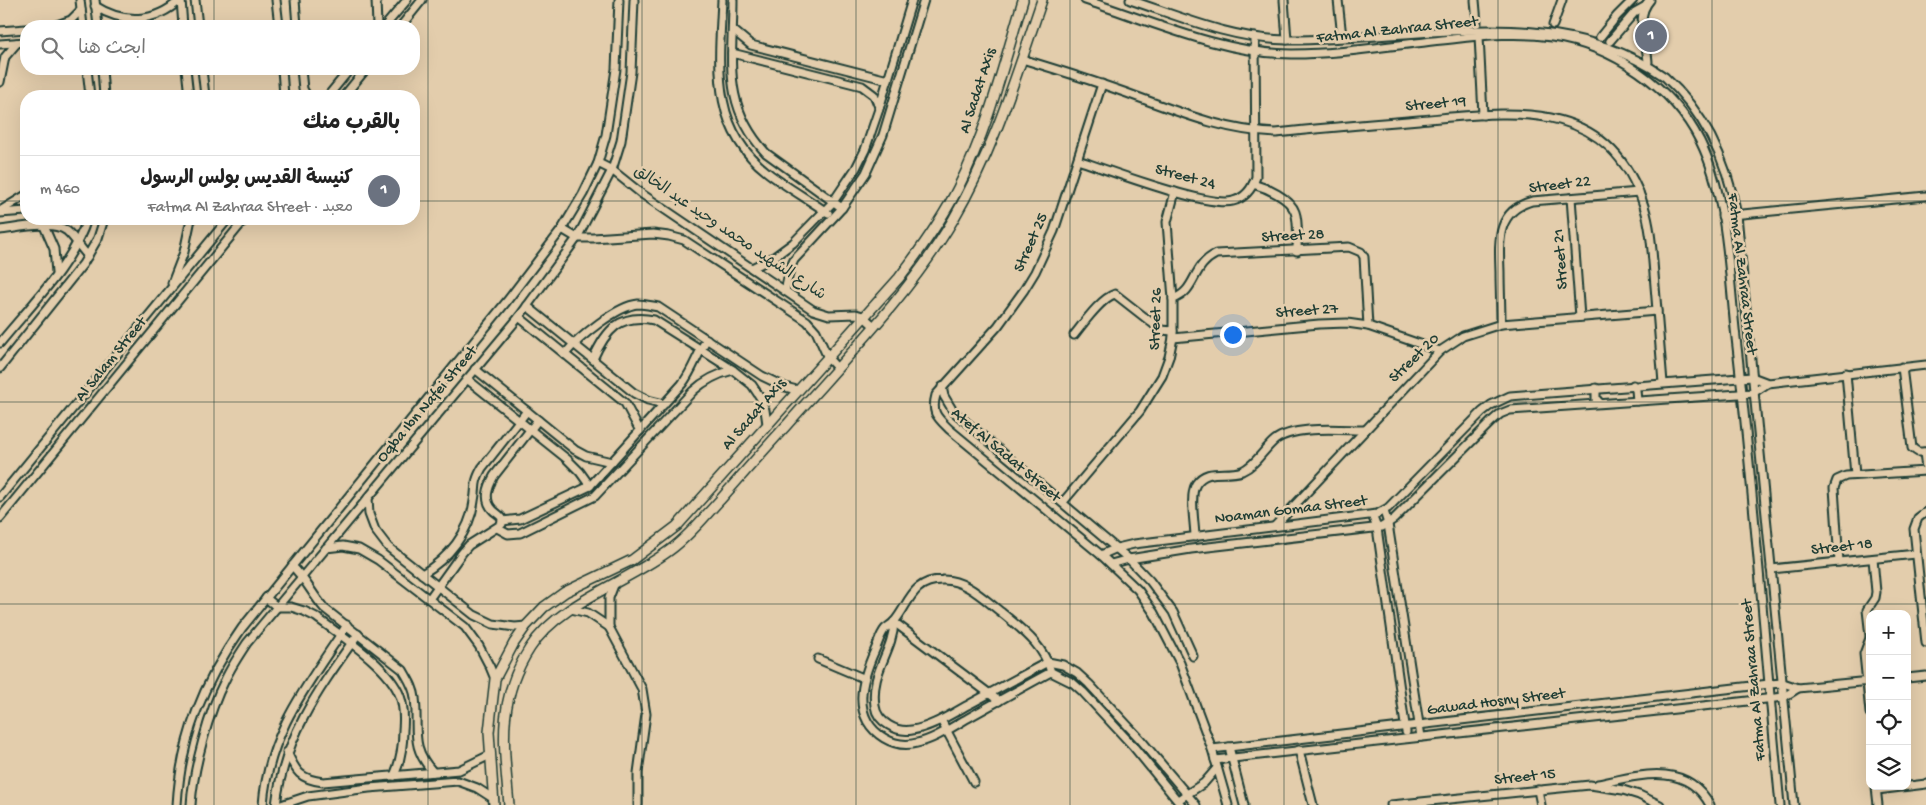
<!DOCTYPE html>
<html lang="ar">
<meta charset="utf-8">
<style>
body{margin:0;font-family:"Gochi Hand","Playpen Sans Arabic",sans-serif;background:#f2f2f2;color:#222;direction:rtl}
.controls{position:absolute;right:15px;bottom:15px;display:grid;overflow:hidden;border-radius:10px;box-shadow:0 5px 20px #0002}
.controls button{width:45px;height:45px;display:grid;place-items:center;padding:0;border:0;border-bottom:1px solid #e0e0e0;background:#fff;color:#222;font:25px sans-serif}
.you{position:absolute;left:1232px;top:334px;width:18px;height:18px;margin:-12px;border:4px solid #fff;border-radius:50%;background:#1a73e8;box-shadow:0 0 0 8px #1a73e833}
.badge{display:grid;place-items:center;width:32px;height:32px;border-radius:50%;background:#111827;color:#fff;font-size:16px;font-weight:700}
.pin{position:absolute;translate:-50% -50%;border:2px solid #fff;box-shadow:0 1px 5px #0006}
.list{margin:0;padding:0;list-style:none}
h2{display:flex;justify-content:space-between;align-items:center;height:65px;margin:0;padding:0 20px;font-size:21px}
h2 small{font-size:16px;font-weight:400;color:#767676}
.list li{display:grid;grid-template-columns:32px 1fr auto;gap:15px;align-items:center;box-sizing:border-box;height:70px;padding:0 20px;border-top:1px solid #e0e0e0}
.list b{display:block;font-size:19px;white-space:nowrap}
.list p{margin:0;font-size:16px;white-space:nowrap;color:#767676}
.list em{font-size:16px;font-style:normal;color:#767676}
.icon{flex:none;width:28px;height:28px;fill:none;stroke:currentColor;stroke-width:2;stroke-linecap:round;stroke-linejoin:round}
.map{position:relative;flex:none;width:1926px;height:805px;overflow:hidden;direction:ltr}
.search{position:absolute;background:#fff;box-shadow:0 5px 20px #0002;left:20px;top:20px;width:400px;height:55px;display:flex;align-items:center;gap:12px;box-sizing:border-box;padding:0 18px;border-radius:20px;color:#767676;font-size:19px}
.panel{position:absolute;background:#fff;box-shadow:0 5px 20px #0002;left:20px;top:90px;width:400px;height:135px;border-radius:20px;direction:rtl}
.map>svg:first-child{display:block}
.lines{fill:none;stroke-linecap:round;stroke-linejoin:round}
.minor-casing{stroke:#1f3d34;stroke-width:11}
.tertiary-casing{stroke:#1f3d34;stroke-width:12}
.minor{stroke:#e3cdac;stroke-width:7}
.tertiary{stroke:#e3cdac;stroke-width:9}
.grid{fill:none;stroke:#1f3d34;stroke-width:1;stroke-opacity:0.55}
.labels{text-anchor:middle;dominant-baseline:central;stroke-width:5;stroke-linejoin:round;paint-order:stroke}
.street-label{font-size:16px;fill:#1f3d34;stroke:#e3cdac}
</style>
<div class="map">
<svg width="1926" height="805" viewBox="0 0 1926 805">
<rect width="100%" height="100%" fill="#e3cdac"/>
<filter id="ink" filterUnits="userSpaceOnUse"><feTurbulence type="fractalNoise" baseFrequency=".02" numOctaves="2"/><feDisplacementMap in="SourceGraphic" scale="10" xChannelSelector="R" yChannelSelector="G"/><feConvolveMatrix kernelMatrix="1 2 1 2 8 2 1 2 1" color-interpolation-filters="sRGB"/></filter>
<g filter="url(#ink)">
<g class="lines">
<g class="minor-casing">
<g id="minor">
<polyline points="80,0 83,26"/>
<polyline points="95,0 98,26"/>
<polyline points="181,0 183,26"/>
<polyline points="195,0 198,26"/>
<polyline points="276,0 279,26"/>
<polyline points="295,0 297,26"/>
<polyline points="376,0 377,26"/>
<path d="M722,0C719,64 710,128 767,172C786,187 808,199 828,213"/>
<path d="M733,0C733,61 721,104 766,153L842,208"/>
<path d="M1085,0C1150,21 1224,54 1292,54C1345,54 1399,44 1452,39C1485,35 1519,32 1552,37C1612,45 1673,87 1700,141C1728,197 1729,277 1736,338C1754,493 1765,649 1780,805"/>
<path d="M1130,0C1181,17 1232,39 1287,40C1414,41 1557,0 1665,77C1706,114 1727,161 1737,215L1794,805"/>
<polyline points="1284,0 1287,40"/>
<polyline points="1338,0 1342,37"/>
<polyline points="1475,0 1477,23"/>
<path d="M95,6C123,24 155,23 180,0"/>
<polyline points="1553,25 1562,0"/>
<polyline points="54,26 71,20 81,10"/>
<polyline points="385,26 407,0"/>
<polyline points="401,26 422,0"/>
<polyline points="733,30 751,45 888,80"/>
<polyline points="0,31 26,29"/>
<polyline points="1479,36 1483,115"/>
<polyline points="1600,37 1617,16 1633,0"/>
<polyline points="1610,41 1635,12 1644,7"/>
<polyline points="0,44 26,42"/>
<polyline points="732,53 862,86 874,95 879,107"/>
<path d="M1022,59C1055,69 1088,79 1121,91C1172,109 1221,131 1276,133C1323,128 1371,124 1419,120C1511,112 1608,95 1644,206C1651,228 1652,251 1654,274C1657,310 1660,347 1663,383"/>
<path d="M1648,62C1647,41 1634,18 1650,0"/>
<polyline points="87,69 90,96"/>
<polyline points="102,69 104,96"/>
<polyline points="186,69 189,96"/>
<polyline points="202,69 205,96"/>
<polyline points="282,69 284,96"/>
<polyline points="301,69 303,89 307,96"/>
<polyline points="0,82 5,57 17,43"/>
<path d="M1102,84L1054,231L1035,272L1024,290L998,326L936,395C931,413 937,417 949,429L1101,555L1138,590L1154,613L1180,663L1212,749L1228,805"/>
<polyline points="328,96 350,69"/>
<polyline points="344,96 366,69"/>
<path d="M1078,160C1107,170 1209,208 1233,201C1245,198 1252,189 1256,177L1255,37"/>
<polyline points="598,163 612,170 642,194 813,310 829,315 856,314 863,316 874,326"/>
<path d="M1253,184C1267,188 1290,198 1295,212C1299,223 1297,239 1297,251"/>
<polyline points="1571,198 1580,317"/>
<polyline points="0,211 26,195"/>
<polyline points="0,213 26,211"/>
<polyline points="1722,216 1926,196"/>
<polyline points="44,226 54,249 56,273"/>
<polyline points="562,229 577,238 593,238 653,234 669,236 684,240 807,321 816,331 828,358 837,368"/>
<path d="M0,230C18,228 52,220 67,231C75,238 81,249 88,256"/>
<polyline points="752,268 774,257 793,243 833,202 856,168 865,150 879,109 912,0"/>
<polyline points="172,283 184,252 191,219"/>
<polyline points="785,291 790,269 794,260 842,208 866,173 883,135 924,0"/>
<path d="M1173,299C1197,291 1191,266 1216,254L1349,247L1361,252L1364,257L1368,326"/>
<polyline points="527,306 634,393 648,400 664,404"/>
<polyline points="519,317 625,403 640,431"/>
<path d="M1501,324C1501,306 1500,289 1500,272C1499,241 1496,211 1532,201L1639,192"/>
<path d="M1074,335C1083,324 1101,298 1115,294L1161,330L1173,331"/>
<polyline points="1173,338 1319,324 1347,323 1368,326 1440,351"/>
<path d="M0,343C30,306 73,264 87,219"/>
<path d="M565,354C579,337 617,306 638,304C644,304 652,306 658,307L762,376L785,387L797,390"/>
<path d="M593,359C606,330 620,313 654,320L733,370L752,385L760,397L765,410L767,424"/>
<polyline points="1902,367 1912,448 1918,452 1926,452"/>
<polyline points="0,368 83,264 98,238 104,219"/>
<polyline points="475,369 575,450 586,456 612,462"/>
<polyline points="1846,373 1855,475"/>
<polyline points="467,379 567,459 580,472 590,486"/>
<polyline points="1633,385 1636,390 1637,401"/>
<polyline points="942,387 944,396 953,411 1129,559 1150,581 1173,612 1193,656"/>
<polyline points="1596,388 1596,399 1600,403"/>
<polyline points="1924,452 1926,469"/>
<polyline points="0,497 228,219"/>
<polyline points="368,498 369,514 375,530 388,547 474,615 493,624 515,627 526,626"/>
<polyline points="1063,502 1140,411 1162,376 1169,357 1173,338 1173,299 1167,222 1175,192"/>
<polyline points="1384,511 1388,524 1421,737"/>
<polyline points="1926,512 1918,518 1914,529 1926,643"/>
<polyline points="1372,515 1377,528 1406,732"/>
<polyline points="0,518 245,219"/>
<path d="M502,521L520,519L590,486L682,384C693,370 697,354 707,339"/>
<polyline points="1275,526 1440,351 1463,336 1501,324 1657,311"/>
<path d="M497,528L508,534L520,533L595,496L693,391C705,380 717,374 733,370"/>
<path d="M1195,537C1195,524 1189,495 1196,484C1207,467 1226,477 1242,471C1256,465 1263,450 1275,440C1294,425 1341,430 1365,430"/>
<polyline points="326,548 343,546 359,549 378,560 465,627 479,646 490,667 495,679"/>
<polyline points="1101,555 1117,548 1134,544 1377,514 1388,508 1482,412 1491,405 1510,396 1752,377 1768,383 1926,365"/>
<polyline points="1839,562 1834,488 1837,480 1846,476 1926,471"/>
<polyline points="1111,564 1129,559 1191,549 1382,527 1394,519 1492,421 1500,414 1510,410 1753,393 1768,383"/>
<path d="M292,566C305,578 312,594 324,608L403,670C408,679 414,687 415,698C419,730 409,745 433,772"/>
<polyline points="1771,569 1916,554"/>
<path d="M422,574C448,559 470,532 474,501C477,486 473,484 482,468L527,411"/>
<path d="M266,598L277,607H291L304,611L316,617C341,636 389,666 400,696C404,707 404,719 403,730C403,747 401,760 394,776"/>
<path d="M429,599L462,553L469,545L502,524V518C499,514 496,513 493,510C483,500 488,487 494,476L538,420"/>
<polyline points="571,609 588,613 609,627 642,689 646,714 638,773 638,805"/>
<path d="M894,622C893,653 870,671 875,706C877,722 897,733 912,730C932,727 951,714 968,705C994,691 1021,676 1048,662L1063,665L1077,673L1089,684L1141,740L1196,805"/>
<polyline points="894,622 999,701"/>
<polyline points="609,627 609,598 614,585"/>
<polyline points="1870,636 1867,610 1875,598 1876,592 1873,559"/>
<polyline points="1870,638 1864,654 1870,713"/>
<polyline points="818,659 863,678"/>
<path d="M1051,672C1043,644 1022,630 1001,612C984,599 965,579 942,580C911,580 909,605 894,622C891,625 887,627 885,629C880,635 878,644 875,650C862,679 850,717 884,738C894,744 906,746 917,743C935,739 952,727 968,718C995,703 1023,687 1051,672L1073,683L1083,692L1133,746L1181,805"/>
<polyline points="1907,678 1926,676"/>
<polyline points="941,720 974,782"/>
<polyline points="1229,747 1244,805"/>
<polyline points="1212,749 1769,684 1783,683 1798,688 1870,681"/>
<polyline points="1299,750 1313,805"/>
<path d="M287,752C296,772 300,779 323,782L459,770L490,755"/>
<polyline points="1215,760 1784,697 1798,688"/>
<path d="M1598,784C1637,776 1686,760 1710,805"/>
<polyline points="1876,787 1878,805"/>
<polyline points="1538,790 1541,805"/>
<polyline points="1877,790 1926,784"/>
<polyline points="1178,800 1204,783 1217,768"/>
<path d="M177,805C181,737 203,683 242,628L507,301L562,229L583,194L598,163L606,135L616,69L619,0"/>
<path d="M191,805C193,769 209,711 225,680C231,667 239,655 247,643L519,317L577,238L612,170L621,141L631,72L634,0"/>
<path d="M263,805C268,732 309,683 347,625"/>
<path d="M276,805C284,736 319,689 358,634"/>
<polyline points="281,805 308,796 369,788 458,781 477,788 494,799"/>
<polyline points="1391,805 1590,785 1623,790 1639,795 1660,805"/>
</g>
</g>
<g class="tertiary-casing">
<g id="tertiary">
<path d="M494,805L489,732L495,679L514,643L526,626L544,607L565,592L632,560L677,526L899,278C921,249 942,220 958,188C988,129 1004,63 1023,0"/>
<path d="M509,805C504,747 496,700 530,648C560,601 630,582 674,547C691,534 705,516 720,500C741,476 762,452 784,428C840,364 910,294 953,220C994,150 1016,76 1042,0"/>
</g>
</g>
<use href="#minor" class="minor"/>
<use href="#tertiary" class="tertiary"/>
</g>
</g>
<path class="grid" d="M214,0V26M428,0V805M642,0V805M856,0V805M1070,0V805M1284,0V805M1498,0V805M1712,0V805M214,69V96M0,201H26M414,201H1926M214,219V805M0,402H1926M0,604H1926"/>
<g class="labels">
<g class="street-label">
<text transform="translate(1397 31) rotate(-6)">Fatma Al Zahraa Street</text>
<text transform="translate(979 91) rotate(-72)">Al Sadat Axis</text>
<text transform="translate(1436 105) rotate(-5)">Street 19</text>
<text transform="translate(1185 178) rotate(15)">Street 24</text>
<text transform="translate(1560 186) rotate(-7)">Street 22</text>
<text transform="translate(729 234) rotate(34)">شارع الشهيد محمد وحيد عبد الخالق</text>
<text transform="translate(1293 237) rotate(-3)">Street 28</text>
<text transform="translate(1032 243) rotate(-66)">Street 25</text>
<text transform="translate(1562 259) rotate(-94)">Street 21</text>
<text transform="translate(1741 274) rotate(83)">Fatma Al Zahraa Street</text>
<text transform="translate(1307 312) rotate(-4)">Street 27</text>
<text transform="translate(1157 319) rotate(-88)">Street 26</text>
<text transform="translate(1415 359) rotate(-44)">Street 20</text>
<text transform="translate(112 360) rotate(-51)">Al Salam Street</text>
<text transform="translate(428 405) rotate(-50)">Oqba Ibn Nafei Street</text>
<text transform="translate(755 415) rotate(-49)">Al Sadat Axis</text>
<text transform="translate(1005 456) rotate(40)">Atef Al Sadat Street</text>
<text transform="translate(1291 511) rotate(-7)">Noaman Gomaa Street</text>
<text transform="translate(1842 548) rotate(-6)">Street 18</text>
<text transform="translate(1755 680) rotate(-95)">Fatma Al Zahraa Street</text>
<text transform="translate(1496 703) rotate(-7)">Gawad Hosny Street</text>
<text transform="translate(1525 778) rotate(-6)">Street 15</text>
</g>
</g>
</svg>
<div class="controls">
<button>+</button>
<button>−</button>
<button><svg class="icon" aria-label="locate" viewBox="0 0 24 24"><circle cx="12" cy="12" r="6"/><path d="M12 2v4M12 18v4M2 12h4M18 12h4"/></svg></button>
<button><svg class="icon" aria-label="layers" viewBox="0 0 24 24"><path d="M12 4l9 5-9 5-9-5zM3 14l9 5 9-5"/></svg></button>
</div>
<div class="you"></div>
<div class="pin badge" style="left:1651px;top:36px;background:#6b7280">1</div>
<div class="search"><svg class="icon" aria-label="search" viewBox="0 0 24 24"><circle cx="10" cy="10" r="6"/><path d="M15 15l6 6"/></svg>ابحث هنا</div>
<section class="panel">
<h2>بالقرب منك<small></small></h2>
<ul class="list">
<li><span class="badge" style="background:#6b7280">1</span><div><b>كنيسة القديس بولس الرسول</b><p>معبد · Fatma Al Zahraa Street</p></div><em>460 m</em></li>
</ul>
</section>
</div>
